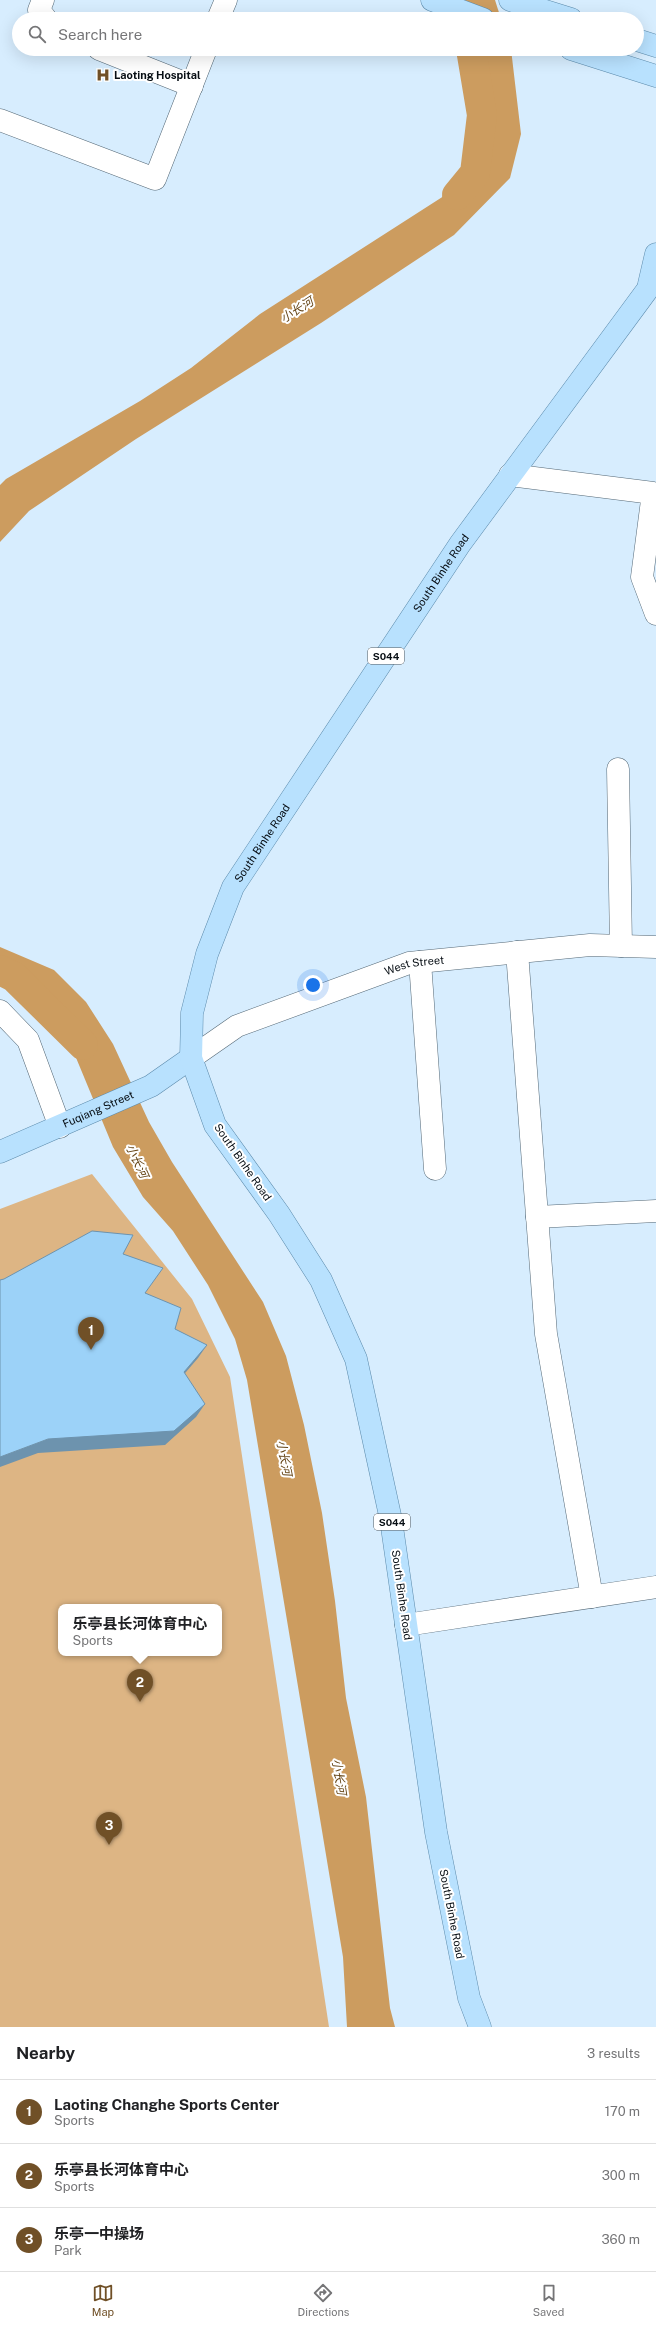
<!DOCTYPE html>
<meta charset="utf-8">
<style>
body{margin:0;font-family:"Public Sans","Noto Sans SC",sans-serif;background:#f2f2f2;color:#202124}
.you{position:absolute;left:313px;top:985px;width:14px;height:14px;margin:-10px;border:3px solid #fff;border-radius:50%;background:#1a73e8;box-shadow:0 0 0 6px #1a73e833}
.badge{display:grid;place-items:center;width:26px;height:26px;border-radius:50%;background:#705027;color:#fff;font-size:13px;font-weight:700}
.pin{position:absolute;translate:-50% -33px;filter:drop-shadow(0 1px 2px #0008)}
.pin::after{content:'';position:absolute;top:21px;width:14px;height:12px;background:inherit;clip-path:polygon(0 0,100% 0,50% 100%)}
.popup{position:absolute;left:58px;top:1604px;width:164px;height:52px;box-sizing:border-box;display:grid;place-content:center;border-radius:8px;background:#fff;filter:drop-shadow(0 1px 3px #0005);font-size:13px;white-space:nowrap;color:#757577}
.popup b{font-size:15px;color:#202124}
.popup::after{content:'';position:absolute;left:50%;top:100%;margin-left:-8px;border:8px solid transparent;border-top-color:#fff}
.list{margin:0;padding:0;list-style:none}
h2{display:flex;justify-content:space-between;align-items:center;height:52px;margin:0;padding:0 16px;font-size:17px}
h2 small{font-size:13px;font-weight:400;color:#757577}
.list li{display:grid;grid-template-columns:26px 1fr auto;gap:12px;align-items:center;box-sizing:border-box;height:64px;padding:0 16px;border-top:1px solid #e0e0e0}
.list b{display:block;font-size:15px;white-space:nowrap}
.list p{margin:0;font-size:13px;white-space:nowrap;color:#757577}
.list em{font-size:13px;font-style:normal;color:#757577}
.icon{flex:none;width:22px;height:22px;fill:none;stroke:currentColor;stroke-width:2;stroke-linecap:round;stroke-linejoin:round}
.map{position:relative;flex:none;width:656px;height:2027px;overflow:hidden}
.search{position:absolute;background:#fff;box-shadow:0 4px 16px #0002;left:12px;right:12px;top:12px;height:44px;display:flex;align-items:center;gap:10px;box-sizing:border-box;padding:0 14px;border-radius:22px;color:#757577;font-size:15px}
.sheet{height:244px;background:#fff}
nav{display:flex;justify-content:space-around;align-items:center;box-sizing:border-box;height:56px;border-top:1px solid #e0e0e0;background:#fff;font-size:11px;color:#757577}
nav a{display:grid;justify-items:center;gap:2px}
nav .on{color:#705027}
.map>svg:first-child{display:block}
.green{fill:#ddb584;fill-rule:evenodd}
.water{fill:#cc9c5f}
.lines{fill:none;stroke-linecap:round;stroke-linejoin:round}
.river{stroke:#cc9c5f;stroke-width:30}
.minor-casing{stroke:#546876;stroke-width:23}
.major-casing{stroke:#5b8aab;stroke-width:23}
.minor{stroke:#fff;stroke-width:22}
.major{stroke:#b8e1fe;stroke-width:22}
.shaded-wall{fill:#6d93ae}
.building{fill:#9cd2f8;stroke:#6d93ae}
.labels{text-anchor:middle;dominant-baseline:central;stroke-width:4;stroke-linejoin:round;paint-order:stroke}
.shield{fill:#fff;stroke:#51565a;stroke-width:1}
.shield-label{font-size:10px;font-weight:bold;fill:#070e14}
.poi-label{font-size:11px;font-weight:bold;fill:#070e14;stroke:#fff;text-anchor:start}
.street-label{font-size:11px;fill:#070e14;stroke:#fff}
.water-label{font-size:12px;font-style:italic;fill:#644314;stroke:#fff}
</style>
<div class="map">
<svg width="656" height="2027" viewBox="0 0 656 2027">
<rect width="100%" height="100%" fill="#d7edfe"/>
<path class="green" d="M92,1174L192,1299L230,1377L329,2027H0V1209ZM61,1607H219V1653H61Z"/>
<g class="water">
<polygon points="451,0 495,0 501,19 457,19"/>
<path d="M464,49H511L521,134L510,178L454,235L321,323L136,439L29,511L0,542V485L6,479L140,401L191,368L260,314L447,194C454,187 463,181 469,173C498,138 474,87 464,49Z"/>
<polygon points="0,947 54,970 86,1002 113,1044 149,1122 172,1162 263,1302 286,1356 304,1425 322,1513 335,1601 346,1698 366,1797 390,2008 395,2027 347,2027 343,1957 247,1380 235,1339 208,1285 173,1231 143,1197 113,1147 72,1048 49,1009 24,987 0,974"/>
</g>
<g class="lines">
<g class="river">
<polyline points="457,195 475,173 482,115 471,49"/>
<polyline points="0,970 14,977 83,1045"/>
</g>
<g class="minor-casing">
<g id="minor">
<polyline points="43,0 39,10 46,19"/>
<polyline points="218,19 226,0"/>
<polyline points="99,49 192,86"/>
<polyline points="0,120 155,179 206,49"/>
<polyline points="510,475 653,493 642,577 656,614"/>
<polyline points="618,769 621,946"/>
<polyline points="517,952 546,1334 592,1597"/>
<polyline points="420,962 435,1169"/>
<polyline points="0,1011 28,1040 60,1127"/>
<path id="s1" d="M191,1058L237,1026L409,963L590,945L656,947"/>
<polyline points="537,1217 656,1211"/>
<polyline points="406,1625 656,1587"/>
</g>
</g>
<g class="major-casing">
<g id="major">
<polyline points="432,0 483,19"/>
<polyline points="510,0 571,19"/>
<polyline points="637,40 656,46"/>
<polyline points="571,49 656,76"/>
<polyline points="649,284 656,254"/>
<path id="s2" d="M0,1152L151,1086L191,1058"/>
<path id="s3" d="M480,2027L469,1998L436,1832L391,1520L356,1359L321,1280L279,1214L215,1125L191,1058L192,1013L207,954L233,887L460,544L656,278"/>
</g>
</g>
<use href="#minor" class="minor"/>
<use href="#major" class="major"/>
</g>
<g class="shaded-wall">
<polygon points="207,1345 198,1358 174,1386 184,1372"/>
<polygon points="205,1404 196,1417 165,1445 38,1453 0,1467 0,1457 48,1439"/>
</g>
<polygon class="building" points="92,1231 133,1235 123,1254 163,1268 145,1293 181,1308 175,1329 207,1345 184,1372 205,1404 174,1431 48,1439 0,1457 0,1280 4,1279"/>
<defs>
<g id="hospital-bare" transform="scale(1.08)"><path d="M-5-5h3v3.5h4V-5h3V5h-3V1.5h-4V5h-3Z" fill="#705027" stroke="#fff" stroke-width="2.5" paint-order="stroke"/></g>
</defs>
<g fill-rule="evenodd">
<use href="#hospital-bare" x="103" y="75"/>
</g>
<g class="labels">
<g class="shield">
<rect x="368" y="648" width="36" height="16" rx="3"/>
<rect x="374" y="1514" width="36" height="16" rx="3"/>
</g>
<g class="shield-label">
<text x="386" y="656">S044</text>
<text x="392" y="1522">S044</text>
</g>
<g class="poi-label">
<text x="114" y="75">Laoting Hospital</text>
</g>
<g class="street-label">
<text stroke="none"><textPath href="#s3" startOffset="1580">South Binhe Road</textPath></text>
<text stroke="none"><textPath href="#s3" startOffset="1256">South Binhe Road</textPath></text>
<text stroke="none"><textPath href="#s1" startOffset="244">West Street</textPath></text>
<text stroke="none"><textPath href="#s2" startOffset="107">Fuqiang Street</textPath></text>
<text transform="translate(243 1162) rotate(55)">South Binhe Road</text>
<text transform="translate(402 1595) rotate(82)">South Binhe Road</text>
<text transform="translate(452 1914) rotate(79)">South Binhe Road</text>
</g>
<g class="water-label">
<text transform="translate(297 310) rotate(-32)">小长河</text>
<text transform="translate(137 1161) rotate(65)">小长河</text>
<text transform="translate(284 1458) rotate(79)">小长河</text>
<text transform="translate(339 1777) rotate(81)">小长河</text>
</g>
</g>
</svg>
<div class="you"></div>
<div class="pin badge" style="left:91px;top:1350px">1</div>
<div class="pin badge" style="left:140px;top:1702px">2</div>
<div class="popup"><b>乐亭县长河体育中心</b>Sports</div>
<div class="pin badge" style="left:109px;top:1845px">3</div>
<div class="search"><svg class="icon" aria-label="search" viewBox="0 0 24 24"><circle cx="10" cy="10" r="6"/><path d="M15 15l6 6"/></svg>Search here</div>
</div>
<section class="sheet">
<h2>Nearby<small>3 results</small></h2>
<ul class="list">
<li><span class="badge">1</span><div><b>Laoting Changhe Sports Center</b><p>Sports</p></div><em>170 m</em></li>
<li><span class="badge">2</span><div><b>乐亭县长河体育中心</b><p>Sports</p></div><em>300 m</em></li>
<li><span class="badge">3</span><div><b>乐亭一中操场</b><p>Park</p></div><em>360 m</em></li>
</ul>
</section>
<nav>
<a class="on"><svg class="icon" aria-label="map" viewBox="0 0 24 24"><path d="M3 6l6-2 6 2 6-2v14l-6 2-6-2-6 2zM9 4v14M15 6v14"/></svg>Map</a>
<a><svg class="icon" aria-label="directions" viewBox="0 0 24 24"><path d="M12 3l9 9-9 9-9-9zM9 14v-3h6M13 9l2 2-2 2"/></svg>Directions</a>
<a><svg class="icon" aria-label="saved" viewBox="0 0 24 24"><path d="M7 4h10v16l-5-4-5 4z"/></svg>Saved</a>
</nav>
